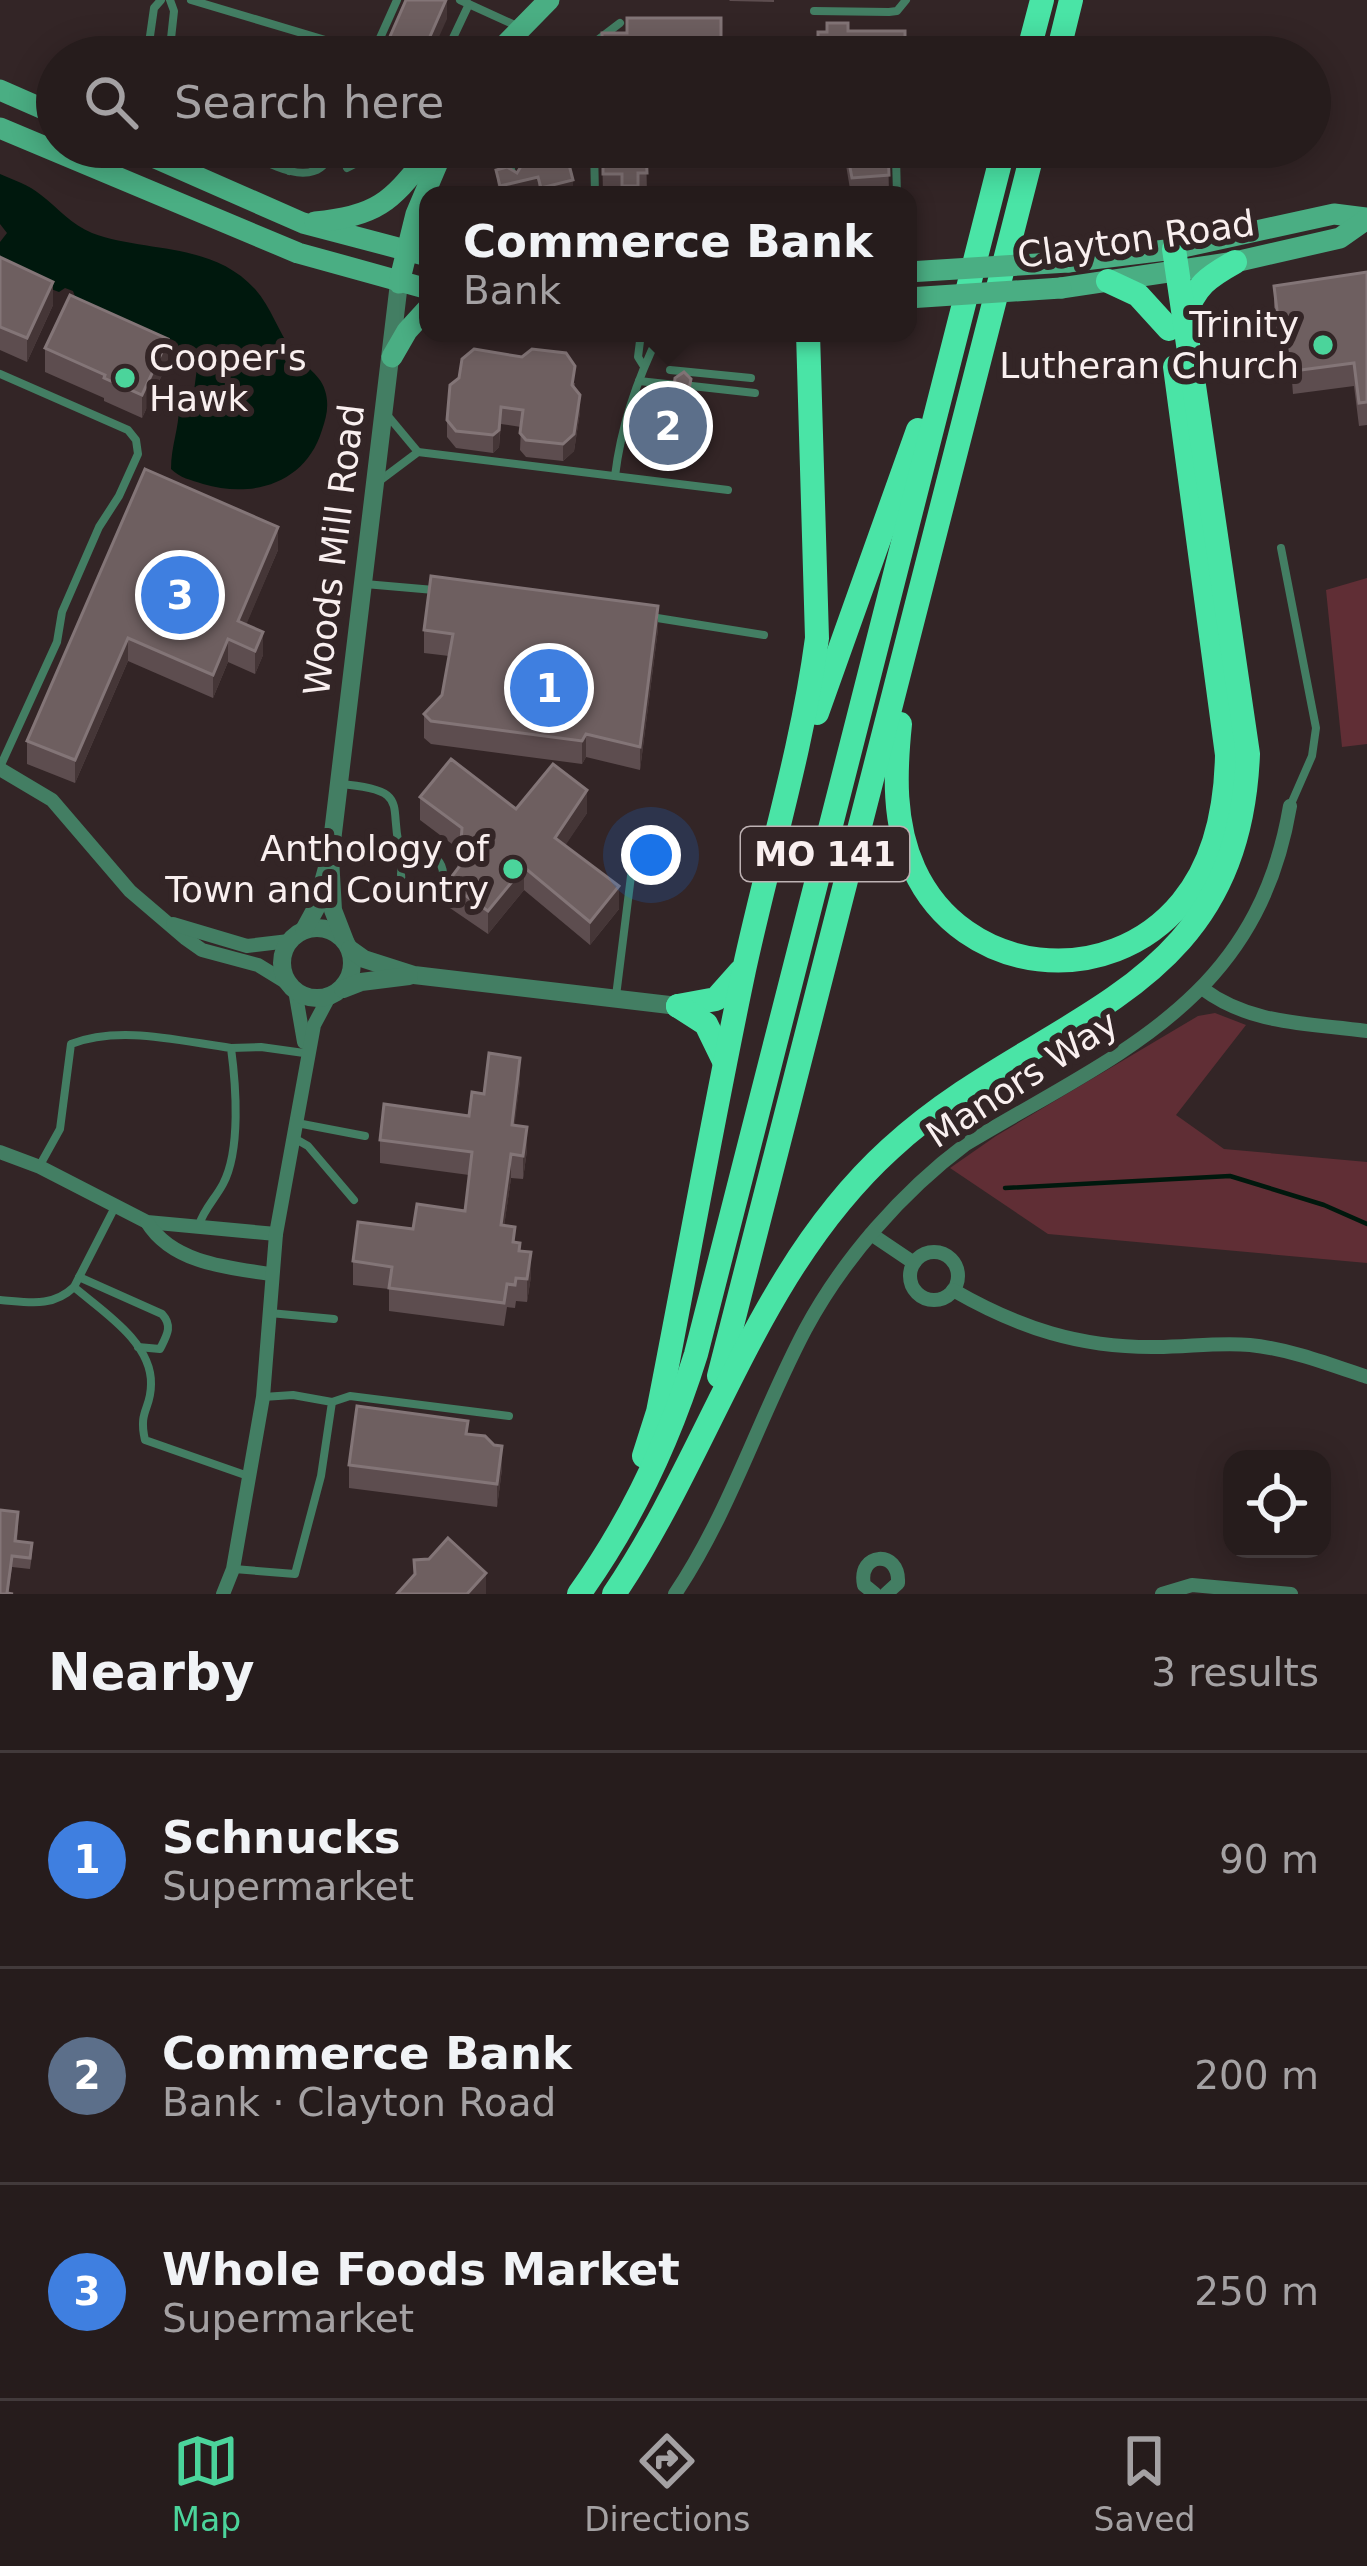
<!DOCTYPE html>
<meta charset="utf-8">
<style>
body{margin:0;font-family:"DejaVu Sans",sans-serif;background:#2e2525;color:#f1f3f6}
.controls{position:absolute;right:36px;bottom:36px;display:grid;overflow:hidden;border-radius:24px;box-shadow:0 6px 30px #0003}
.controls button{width:108px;height:108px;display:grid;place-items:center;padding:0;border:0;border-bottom:3px solid #423a3b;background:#261c1c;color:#f1f3f6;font:60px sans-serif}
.you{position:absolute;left:651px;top:855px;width:42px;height:42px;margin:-30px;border:9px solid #fff;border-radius:50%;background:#1a73e8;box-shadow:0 0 0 18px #1a73e833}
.badge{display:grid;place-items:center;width:78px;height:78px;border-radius:50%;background:#4bd49b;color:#fff;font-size:39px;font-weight:700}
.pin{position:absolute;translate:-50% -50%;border:6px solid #fff;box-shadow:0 3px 12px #0006}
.popup{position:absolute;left:419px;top:186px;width:498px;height:156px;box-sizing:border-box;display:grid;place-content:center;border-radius:24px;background:#261c1c;filter:drop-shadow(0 3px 9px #0005);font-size:39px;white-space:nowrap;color:#a4a1a3}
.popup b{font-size:45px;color:#f1f3f6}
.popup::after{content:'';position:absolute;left:50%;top:100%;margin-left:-24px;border:24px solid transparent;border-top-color:#261c1c}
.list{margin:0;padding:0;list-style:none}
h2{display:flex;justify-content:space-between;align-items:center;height:156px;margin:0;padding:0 48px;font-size:51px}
h2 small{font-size:39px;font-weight:400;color:#a4a1a3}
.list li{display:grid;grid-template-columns:78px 1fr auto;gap:36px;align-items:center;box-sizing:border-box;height:216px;padding:0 48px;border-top:3px solid #423a3b}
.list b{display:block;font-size:45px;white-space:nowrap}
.list p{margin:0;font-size:39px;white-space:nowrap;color:#a4a1a3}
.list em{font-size:39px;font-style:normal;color:#a4a1a3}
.icon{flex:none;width:66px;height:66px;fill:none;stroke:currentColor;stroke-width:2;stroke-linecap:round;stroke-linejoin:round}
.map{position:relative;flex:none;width:1367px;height:1594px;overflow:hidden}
.search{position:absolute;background:#261c1c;box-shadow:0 6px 30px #0003;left:36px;right:36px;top:36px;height:132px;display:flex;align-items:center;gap:30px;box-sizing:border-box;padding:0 42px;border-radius:66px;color:#a4a1a3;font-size:45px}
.sheet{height:804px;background:#261c1c}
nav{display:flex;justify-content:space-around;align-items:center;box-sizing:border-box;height:168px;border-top:3px solid #423a3b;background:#261c1c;font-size:33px;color:#a4a1a3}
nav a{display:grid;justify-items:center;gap:6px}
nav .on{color:#4bd49b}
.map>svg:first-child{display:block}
.green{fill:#602e35}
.water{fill:#00180d}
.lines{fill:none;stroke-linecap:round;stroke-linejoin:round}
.stream{stroke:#00180d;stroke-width:4.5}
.service{stroke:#437e63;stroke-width:8}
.minor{stroke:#437e63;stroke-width:14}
.tertiary{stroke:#437e63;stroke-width:18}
.secondary{stroke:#4aae83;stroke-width:21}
.trunk{stroke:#4ae4a6;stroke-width:24}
.secondary-bridge{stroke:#4aae83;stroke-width:21}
.wall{fill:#5d4d4f}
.shaded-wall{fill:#453637}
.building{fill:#6e5f60;stroke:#837577;stroke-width:3}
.poi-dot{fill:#4bd49b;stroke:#332526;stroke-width:4.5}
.labels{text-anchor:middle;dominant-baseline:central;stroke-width:12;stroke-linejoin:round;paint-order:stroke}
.shield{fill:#332526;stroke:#beb2b3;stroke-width:3}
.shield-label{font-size:33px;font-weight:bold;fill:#f9efef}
.street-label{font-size:36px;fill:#f9efef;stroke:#332526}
.poi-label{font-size:36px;fill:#f9efef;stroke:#332526;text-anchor:end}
</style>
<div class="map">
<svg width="1367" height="1594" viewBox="0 0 1367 1594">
<rect width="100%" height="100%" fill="#332526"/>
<g class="green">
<polygon points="1367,578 1367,744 1342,747 1326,590"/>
<polygon points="1215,1013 1246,1025 1176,1115 1224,1149 1367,1162 1367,1263 1048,1234 950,1168 996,1136 1198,1016"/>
</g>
<path class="water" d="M0,174C14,180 29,185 41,195C58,208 72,225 92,233C145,253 211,241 255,289C271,307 279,333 293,352C304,367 322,374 326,394C329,408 326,418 322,430C306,483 253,499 203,484C191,480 180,478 171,469C171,445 180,426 179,403L194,391L197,368L183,348L159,345L76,299L73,291L65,288L59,292L16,276L0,261V242L7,233L0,224Z"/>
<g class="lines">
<polyline class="stream" points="1005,1188 1230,1176 1324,1205 1367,1224"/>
<g class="service">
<polyline points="191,0 352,48 376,47 397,0"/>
<polyline points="460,0 519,27"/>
<polyline points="814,11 889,12 897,11 906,0"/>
<polyline points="147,57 154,8 161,0"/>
<polyline points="169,57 174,11 170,0"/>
<polyline points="444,57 469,4"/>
<polyline points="593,57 599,39 620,23"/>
<path d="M247,147C258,161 294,178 314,171C325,168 329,157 334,147"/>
<polyline points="496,147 506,154 514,179"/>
<polyline points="594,147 595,195"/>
<polyline points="890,147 896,157 897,195"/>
<polyline points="347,168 388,147"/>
<polyline points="289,171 299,147"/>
<polyline points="641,333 638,357 643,365"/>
<polyline points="670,370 751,378"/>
<polyline points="0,374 128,430 136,440 138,454 119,496 99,527 62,612 57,642 0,767"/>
<polyline points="639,381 676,385"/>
<polyline points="692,386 755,393"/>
<polyline points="388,416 418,452"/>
<path d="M615,476C621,426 638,377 660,333"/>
<polyline points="382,479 418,452 728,490"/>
<polyline points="1281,548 1316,728 1312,756 1291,804"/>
<polyline points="365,584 434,590"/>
<polyline points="651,617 764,635"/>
<path d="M339,784C419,790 383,808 404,863"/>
<circle cx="422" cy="874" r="21"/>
<polyline points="616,996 636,836"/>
<polyline points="231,1048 261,1047 304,1053"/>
<polyline points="297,1123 365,1136"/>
<polyline points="294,1138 308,1146 354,1200"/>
<path d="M40,1165L60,1129L71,1044C120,1025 179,1041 231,1048C236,1085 241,1150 223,1184C215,1199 204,1209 199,1225"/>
<path d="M79,1277L162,1314C173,1326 167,1335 160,1349L138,1347"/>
<path d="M74,1287C102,1311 152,1342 151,1384C151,1410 138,1410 145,1440L248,1476"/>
<path d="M0,1300C28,1302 52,1308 74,1287L115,1207"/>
<polyline points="270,1313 334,1319"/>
<polyline points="332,1402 350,1396 509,1416"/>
<polyline points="234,1569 295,1574 321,1476 332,1402 293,1395 263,1397"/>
</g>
<g class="minor">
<polyline points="0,769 52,800 130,891 185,938 202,950 258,965 289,984"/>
<polyline points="173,924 247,946 289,941"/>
<path d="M1203,989C1251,1025 1309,1023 1367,1031"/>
<polyline points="295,990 304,1042"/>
<polyline points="0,1152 40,1167 147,1222 276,1234"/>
<path d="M147,1222C172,1263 228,1268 271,1274"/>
<polyline points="871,1234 914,1263"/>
<circle cx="934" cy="1276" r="24"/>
<path d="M953,1290C1019,1328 1080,1348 1157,1347C1188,1347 1219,1342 1250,1345C1290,1349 1329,1364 1367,1377"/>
<polyline points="223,1594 233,1569 263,1397 276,1234 314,1025 330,995"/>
<path d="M675,1594C730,1512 759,1417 805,1330C843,1259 902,1192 966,1144C1119,1052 1257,1001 1290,806"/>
<path d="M875,1594L864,1585C857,1552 900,1549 898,1583L886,1594"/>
<polyline points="1162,1594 1192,1585 1291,1594"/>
</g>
<g class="tertiary">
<circle cx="317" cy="963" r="35"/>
<polyline points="304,930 316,908 327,868"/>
<polyline points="345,941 333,910 330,858 399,283"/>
<polyline points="350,949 364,959 414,975 678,1006"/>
<polyline points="343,989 361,982 409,976"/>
</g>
<g class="secondary">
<polyline points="493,57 549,0"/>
<polyline points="0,90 57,115"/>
<polyline points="0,128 298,253 428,289"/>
<polyline points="130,147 303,223 428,256"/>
<path d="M315,222C384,216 393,197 435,147"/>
<polyline points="1068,262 1174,249 1334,214 1367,218"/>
<polyline points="399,283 416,214 444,148"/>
<polyline points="1061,288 1235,262 1340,238 1367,219"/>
<polyline points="392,357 407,331 428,308"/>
</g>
<g class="trunk">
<polyline points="1027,57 1042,0"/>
<polyline points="1057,57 1071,0"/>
<polyline points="1108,281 1138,295 1169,329"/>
<path d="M1185,316C1195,286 1208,277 1235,262"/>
<polyline points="817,713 918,430"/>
<path d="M900,724C895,772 893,823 914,869C963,976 1108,992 1182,902C1216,861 1226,806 1227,755L1175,367"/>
<polyline points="678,1006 716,999 740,972"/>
<polyline points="678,1006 706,1024 724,1061"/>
<polyline points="719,1376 1034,147"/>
<path d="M644,1456L658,1412C687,1265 713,1117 744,970C768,859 802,751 817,638L808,333"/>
<path d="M579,1594C632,1520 669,1441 696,1354L1004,147"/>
<path d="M614,1594C712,1449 757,1270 890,1149C1041,1010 1238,1002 1248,754L1174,249"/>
</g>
<g class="secondary-bridge">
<polyline points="908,272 1068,262"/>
<polyline points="908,298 1061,288"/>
</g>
</g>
<g class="wall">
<polygon points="729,0 774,0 774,2 730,1"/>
<polygon points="261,147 287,147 282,160"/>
<polygon points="527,147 569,147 573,195 539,195 538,192 524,195 499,195 496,170 517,173 531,162"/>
<polygon points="602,147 646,147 647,195 603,195"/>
<polygon points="843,147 888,147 889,195 851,195"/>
<polygon points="0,257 53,305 27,362 0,350"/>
<polygon points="1367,272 1367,425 1359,426 1354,386 1293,394 1292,381 1283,382 1274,309 1274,286"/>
<polygon points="45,348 168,362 142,418 104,401 104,398 45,372"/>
<polygon points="575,383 574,388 580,412 574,451 563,461 526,457 520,450 521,427 501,424 499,447 493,453 456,448 447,437 447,420"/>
<polygon points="691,389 693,405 691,426 693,444 681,453 641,447 641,432"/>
<polygon points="145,469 278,550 246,624 263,655 255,674 228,662 213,698 128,661 75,783 27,764 27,741"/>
<polygon points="658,629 640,770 586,757 582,764 431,744 424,738 424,714 442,695 449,656 424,653 424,630"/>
<polygon points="420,797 516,809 587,813 565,845 619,909 590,945 524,890 488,934 447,906 447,883 459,867 460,850 420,820"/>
<polygon points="520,1081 514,1125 527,1150 523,1179 511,1178 504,1226 515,1242 531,1276 527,1302 516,1301 515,1308 507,1307 504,1326 389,1311 389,1289 353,1285 353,1261 413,1229 465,1211 469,1175 380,1163 380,1140 469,1116 484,1094"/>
<polygon points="468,1434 502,1469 497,1507 349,1488 349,1465"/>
<polygon points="18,1524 17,1542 32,1555 30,1569 12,1567 8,1593 0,1594"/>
</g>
<g class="shaded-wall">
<polygon points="447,0 447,19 430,57 421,57"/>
<polygon points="538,177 538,192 524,195 500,195 500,186"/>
<polygon points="573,180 573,195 541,195 541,188"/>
<polygon points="53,282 53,305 27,362 27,338"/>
<polygon points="168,339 168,362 142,418 142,395"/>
<polygon points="693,390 690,431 693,429 693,444 681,453 681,438"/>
<polygon points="580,395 580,412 574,451 563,461 563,444"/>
<polygon points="501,407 499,447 493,453 493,435"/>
<polygon points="278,527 278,550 238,644 238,621"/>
<polygon points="658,606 658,629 640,770 640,747"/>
<polygon points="263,632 263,655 255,674 255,651"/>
<polygon points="128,638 128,661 75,783 75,760"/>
<polygon points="228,639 228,662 213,698 213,675"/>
<polygon points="586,734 586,757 582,764 582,741"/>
<polygon points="587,790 587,813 555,861 555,838"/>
<polygon points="524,867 524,890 488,934 488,911"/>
<polygon points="619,886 619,909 590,945 590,922"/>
<polygon points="520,1058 520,1081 512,1148 512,1125"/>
<polygon points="527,1127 527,1150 523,1179 523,1156"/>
<polygon points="511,1154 511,1178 501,1248 501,1225"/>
<polygon points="531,1252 531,1276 527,1302 527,1279"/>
<polygon points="502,1446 502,1469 497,1507 497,1484"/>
<polygon points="486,1573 486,1594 467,1594"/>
</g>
<g class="building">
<polygon points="406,0 446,0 421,57 381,57"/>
<polygon points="627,18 721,18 721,57 602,57 602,33 627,33"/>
<polygon points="827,23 848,23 848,31 905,31 905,57 818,57 818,32 827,32"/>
<polygon points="270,147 285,147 282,154"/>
<polygon points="531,147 569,147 570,152 566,153 573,180 541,188 538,177 500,186 496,170 507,167 517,173 523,163 534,161"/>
<polygon points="603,147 646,147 647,173 638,173 638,186 622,186 622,174 603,174"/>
<polygon points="846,147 888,147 889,175 852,178"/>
<polygon points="0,257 53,282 27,338 0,327"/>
<polygon points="1367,272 1367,402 1359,403 1354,363 1293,371 1292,358 1283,359 1274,286"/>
<polygon points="70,295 168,339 142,395 104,378 105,375 45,348"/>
<polygon points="474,349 522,357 532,349 566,353 575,366 572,385 580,395 574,434 563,444 526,440 520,433 523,410 501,407 499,430 493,435 456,431 447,420 450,385 459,378 462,359"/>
<polygon points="684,372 691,379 689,389 693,390 689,424 693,429 681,438 641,432 647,397 665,386 674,387 675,378"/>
<polygon points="145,469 278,527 238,621 263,632 255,651 228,639 213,675 128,638 75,760 27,741"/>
<polygon points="431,576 658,606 640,747 586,734 582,741 431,721 424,714 442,695 453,634 424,630"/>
<polygon points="451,759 516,809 553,764 587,790 555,838 619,886 590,922 524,867 488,911 447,883 459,867 462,828 420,797"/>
<polygon points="489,1053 520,1058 512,1125 527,1127 523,1156 511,1154 501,1225 515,1227 513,1242 520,1243 519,1251 531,1252 527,1279 516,1278 515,1285 507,1284 504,1303 389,1288 392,1267 353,1261 358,1222 413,1229 417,1204 465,1211 472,1152 380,1140 384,1104 469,1116 472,1092 484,1094"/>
<polygon points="357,1406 468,1421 466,1434 485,1436 494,1445 502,1446 497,1484 349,1465"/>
<polygon points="0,1510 18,1512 15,1541 32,1543 30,1558 12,1556 7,1593 13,1594 0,1594"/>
<polygon points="448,1538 486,1573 467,1594 397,1594 415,1574 414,1560 429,1559"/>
</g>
<g class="poi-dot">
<circle cx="1323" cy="345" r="12"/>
<circle cx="125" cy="378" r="12"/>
<circle cx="513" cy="869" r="12"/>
</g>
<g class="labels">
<rect class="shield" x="741" y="827" width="168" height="54" rx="9"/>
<g class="shield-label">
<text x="825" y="854">MO 141</text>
</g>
<g class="street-label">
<text transform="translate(1136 239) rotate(-8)">Clayton Road</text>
<text transform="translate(334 550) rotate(-83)">Woods Mill Road</text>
<text transform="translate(1022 1079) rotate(-33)">Manors Way</text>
</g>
<g class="poi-label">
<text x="1299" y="324">Trinity<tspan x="1299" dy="41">Lutheran Church</tspan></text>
<text x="149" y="357" text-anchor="start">Cooper's<tspan x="149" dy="41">Hawk</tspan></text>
<text x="489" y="848">Anthology of<tspan x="489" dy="41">Town and Country</tspan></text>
</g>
</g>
</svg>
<div class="controls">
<button><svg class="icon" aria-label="locate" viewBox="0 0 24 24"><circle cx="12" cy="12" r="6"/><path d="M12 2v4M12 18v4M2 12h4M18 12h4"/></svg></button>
</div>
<div class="you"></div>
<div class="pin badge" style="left:549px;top:688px;background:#3f7fe0">1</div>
<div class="pin badge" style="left:668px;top:426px;background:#5c6f8a">2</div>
<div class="popup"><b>Commerce Bank</b>Bank</div>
<div class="pin badge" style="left:180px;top:595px;background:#3f7fe0">3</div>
<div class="search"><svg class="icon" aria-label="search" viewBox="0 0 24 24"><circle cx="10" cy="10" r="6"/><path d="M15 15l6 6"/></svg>Search here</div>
</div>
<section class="sheet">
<h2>Nearby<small>3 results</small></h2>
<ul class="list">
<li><span class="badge" style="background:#3f7fe0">1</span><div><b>Schnucks</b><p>Supermarket</p></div><em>90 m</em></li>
<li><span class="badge" style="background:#5c6f8a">2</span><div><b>Commerce Bank</b><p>Bank · Clayton Road</p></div><em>200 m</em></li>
<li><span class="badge" style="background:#3f7fe0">3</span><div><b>Whole Foods Market</b><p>Supermarket</p></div><em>250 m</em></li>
</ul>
</section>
<nav>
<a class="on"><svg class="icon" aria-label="map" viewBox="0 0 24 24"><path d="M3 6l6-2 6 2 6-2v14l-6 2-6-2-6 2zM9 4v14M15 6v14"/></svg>Map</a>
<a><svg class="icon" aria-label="directions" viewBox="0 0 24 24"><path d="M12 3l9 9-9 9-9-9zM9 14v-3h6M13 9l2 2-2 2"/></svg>Directions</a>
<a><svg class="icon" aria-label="saved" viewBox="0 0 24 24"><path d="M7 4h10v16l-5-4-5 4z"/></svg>Saved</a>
</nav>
